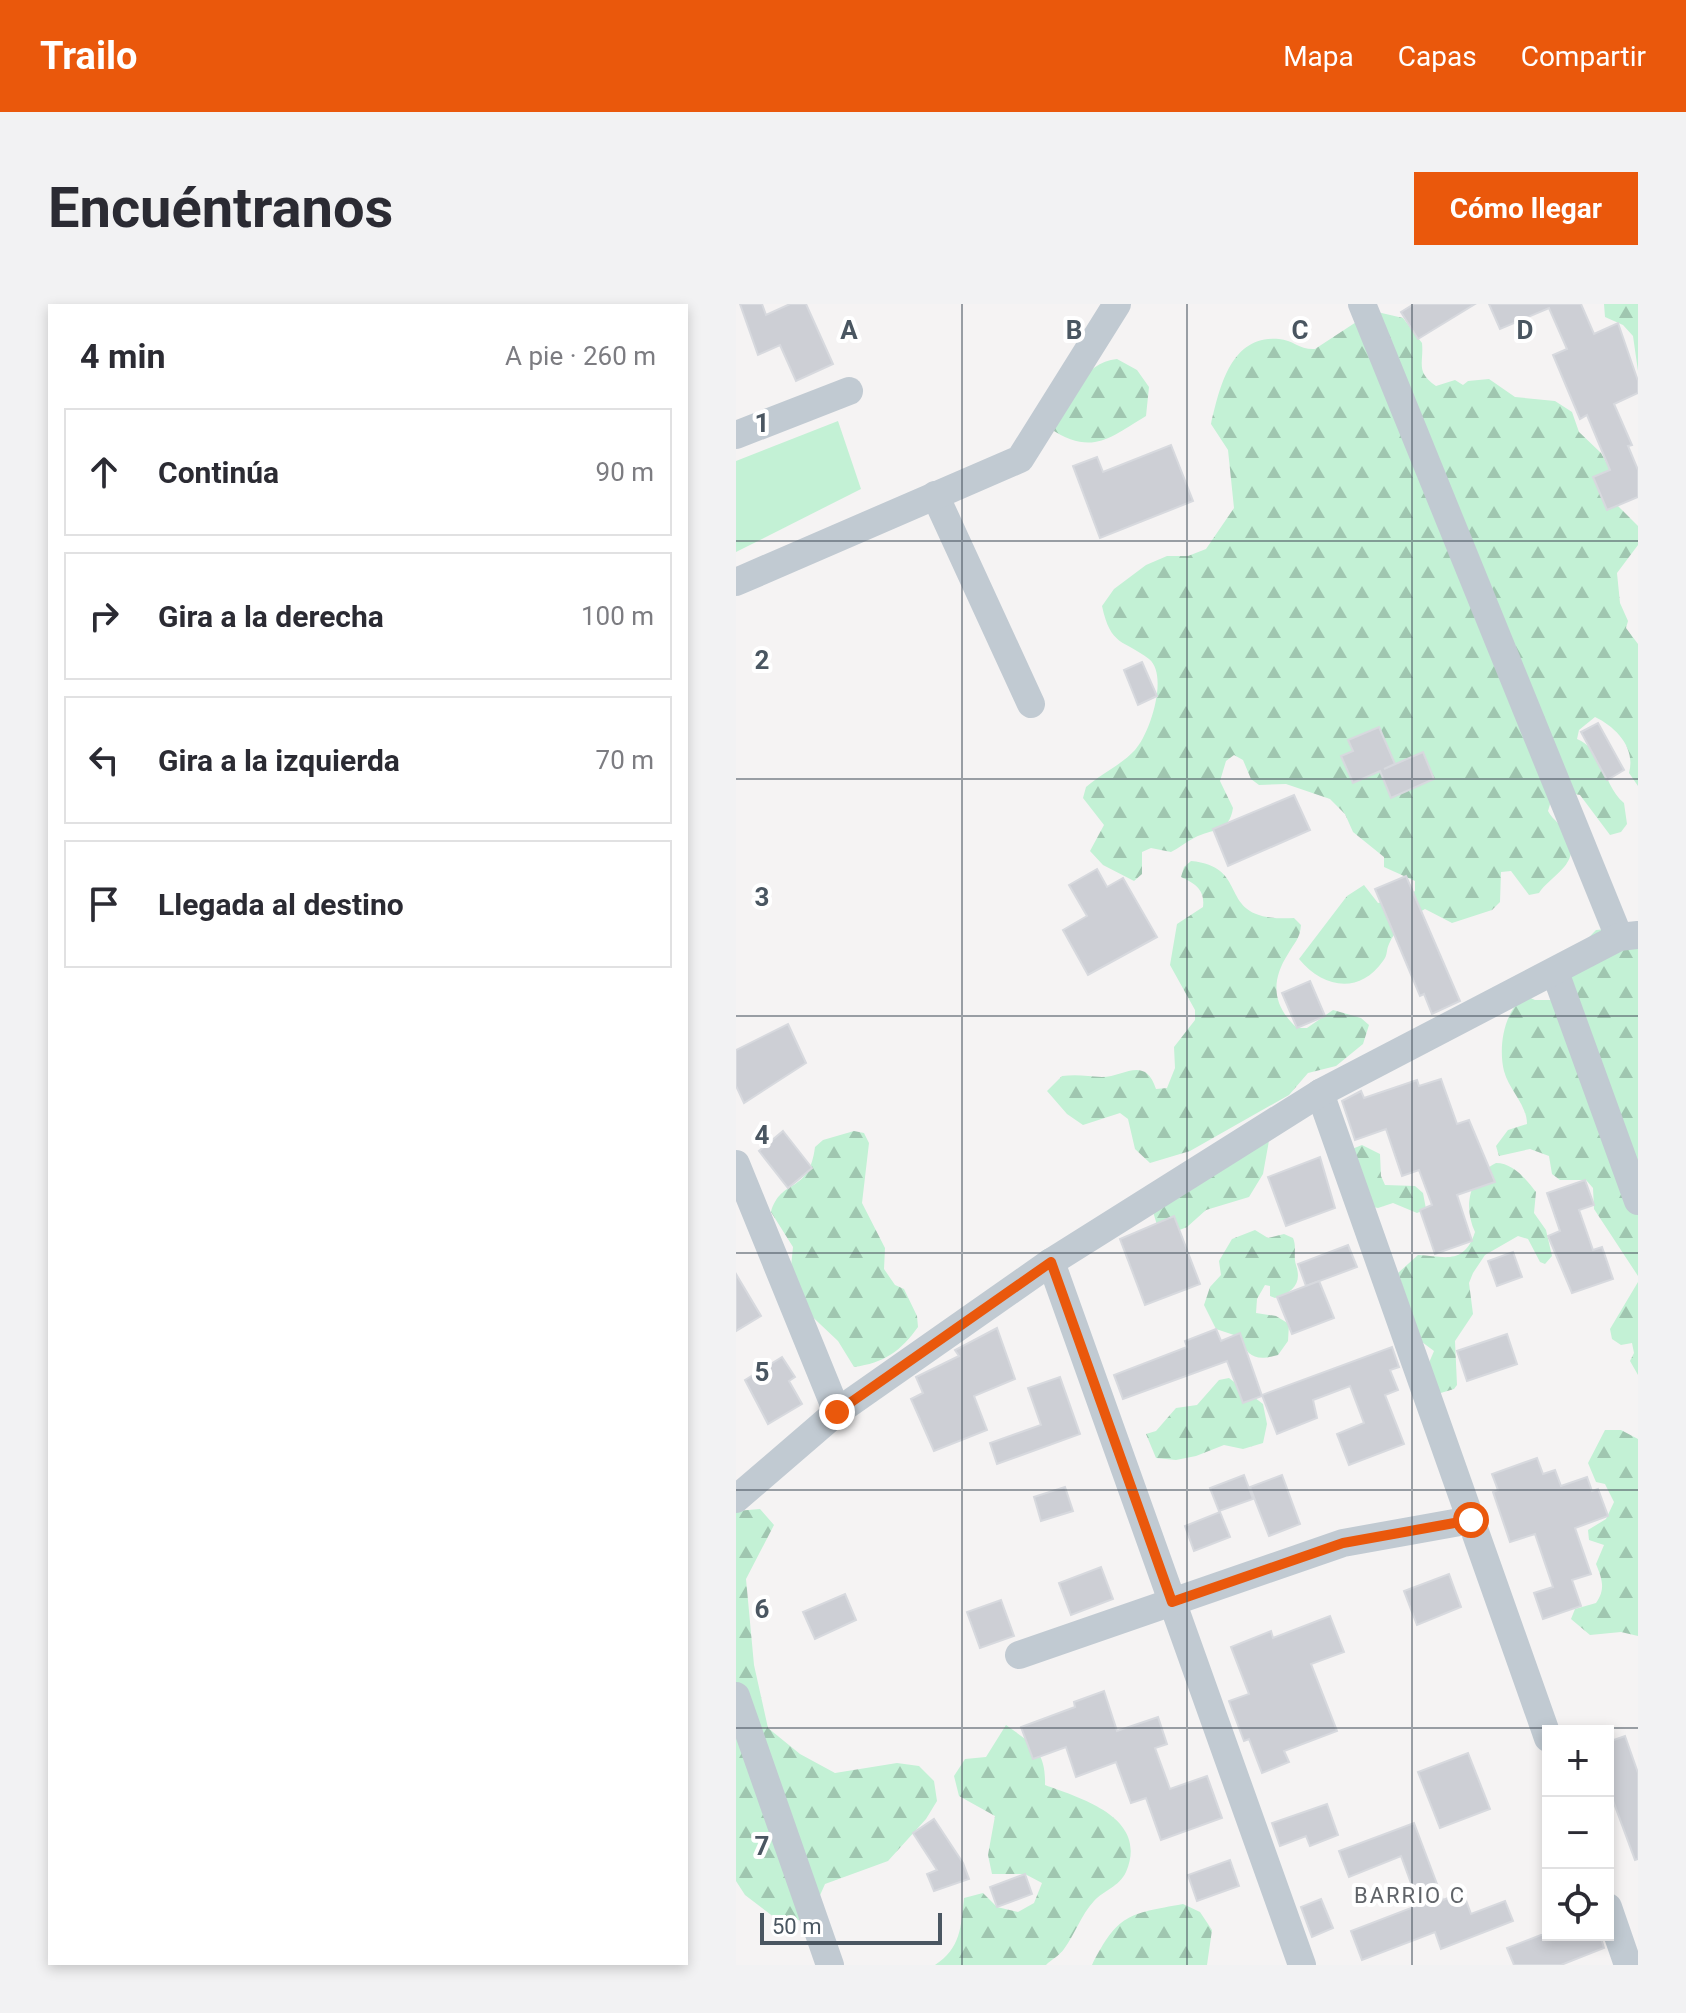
<!DOCTYPE html>
<html lang="es">
<meta charset="utf-8">
<style>
body{margin:0;font-family:Roboto,sans-serif;background:#f2f2f3;color:#2b2b33}
.controls{position:absolute;right:24px;bottom:24px;display:grid;overflow:hidden;border-radius:0px;box-shadow:0 4px 12px #0003}
.controls button{width:72px;height:72px;display:grid;place-items:center;padding:0;border:0;border-bottom:2px solid #e1e1e2;background:#fff;color:#2b2b33;font:40px sans-serif}
.scale{position:absolute;left:24px;bottom:20px;width:182px;box-sizing:border-box;padding-left:8px;border:4px solid #4a5661;border-top:0;font-size:22px;line-height:28px;white-space:nowrap;color:#4a5661;-webkit-text-stroke:6px #fff;paint-order:stroke}
.stop{position:absolute;width:24px;height:24px;margin:-18px;border:6px solid #ea580c;border-radius:50%;background:#fff}
.stop.end{background:#ea580c;border-color:#fff;box-shadow:0 2px 8px #0008}
.list{margin:0;padding:0;list-style:none}
h2{display:flex;justify-content:space-between;align-items:center;height:104px;margin:0;padding:0 32px;font-size:34px}
h2 small{font-size:26px;font-weight:400;color:#7c7c81}
.list li{display:grid;grid-template-columns:52px 1fr auto;gap:24px;align-items:center;box-sizing:border-box;height:128px;margin:0 16px 16px;padding:0 16px;border:2px solid #e1e1e2;border-radius:0px}
.list b{display:block;font-size:30px;white-space:nowrap}
.list em{font-size:26px;font-style:normal;color:#7c7c81}
.icon{flex:none;width:44px;height:44px;fill:none;stroke:currentColor;stroke-width:2;stroke-linecap:round;stroke-linejoin:round}
.map{position:relative;flex:none;width:902px;height:1661px;overflow:hidden;border-radius:0px}
header{display:flex;align-items:center;gap:48px;box-sizing:border-box;height:112px;padding:0 40px;background:#ea580c;color:#fff}
header strong{font-size:38px}
nav{display:flex;gap:44px;margin-inline-start:auto;font-size:28px}
.intro{display:flex;align-items:center;justify-content:space-between;box-sizing:border-box;height:192px;padding:0 48px}
h1{margin:0;font-size:56px}
.button{padding:20px 36px;border-radius:0px;background:#ea580c;color:#fff;font-size:28px;font-weight:700}
main{display:flex;gap:48px;padding:0 48px}
aside{flex:1;background:#fff;border-radius:0px;box-shadow:0 4px 12px #0003}
.map>svg:first-child{display:block}
.forest{fill:url(#forest-firs)}
.park{fill:#c3f1d5}
.building{fill:#cdcfd5;stroke:#d7d9de;stroke-width:2}
.lines{fill:none;stroke-linecap:round;stroke-linejoin:round}
.minor{stroke:#c1cad2;stroke-width:28}
.route{stroke:#ea580c;stroke-width:10}
.grid{fill:none;stroke:#4a5661;stroke-width:2;stroke-opacity:0.55}
.labels{text-anchor:middle;dominant-baseline:central;stroke-width:8;stroke-linejoin:round;paint-order:stroke}
.neighbourhood-label{font-size:22px;letter-spacing:2px;fill:#5f6368;stroke:#fff}
.grid-label{font-size:26px;text-anchor:middle;font-weight:bold;fill:#4a5661;stroke:#fff;stroke-width:8;stroke-linejoin:round;paint-order:stroke}
</style>
<header>
<strong>Trailo</strong>
<nav><a>Mapa</a><a>Capas</a><a>Compartir</a></nav>
</header>
<div class="intro"><h1>Encuéntranos</h1><a class="button">Cómo llegar</a></div>
<main>
<aside>
<h2>4 min<small>A pie · 260 m</small></h2>
<ul class="list">
<li><svg class="icon" aria-label="ahead" viewBox="0 0 24 24"><path d="M12 20V5M6 11l6-6 6 6"/></svg><div><b>Continúa</b></div><em>90 m</em></li>
<li><svg class="icon" aria-label="right" viewBox="0 0 24 24"><path d="M7 20v-9h11M14 6l5 5-5 5"/></svg><div><b>Gira a la derecha</b></div><em>100 m</em></li>
<li><svg class="icon" aria-label="left" viewBox="0 0 24 24"><path d="M17 20v-9H6M10 6l-5 5 5 5"/></svg><div><b>Gira a la izquierda</b></div><em>70 m</em></li>
<li><svg class="icon" aria-label="arrive" viewBox="0 0 24 24"><path d="M6 21V4h12l-3 4 3 4H6"/></svg><div><b>Llegada al destino</b></div></li>
</ul>
</aside>
<div class="map">
<svg width="902" height="1661" viewBox="0 0 902 1661">
<defs>
<pattern id="forest-firs" width="22" height="20" patternUnits="userSpaceOnUse" patternTransform="scale(2)"><rect width="22" height="20" fill="#c3f1d5"/><path d="M5 1l3.5 6h-7zM16 11l3.5 6h-7z" fill="#a0c6b0"/></pattern>
</defs>
<rect width="100%" height="100%" fill="#f5f3f3"/>
<g class="forest">
<polygon points="868,0 902,0 902,67 897,32 887,21 869,13"/>
<path d="M637,7L667,14L686,39C688,59 679,68 700,82L719,76L727,81L732,77L753,75L779,93L819,97L836,108L843,128L865,149L875,167L877,197L902,222V241L881,269L884,299L892,317L890,324L902,340V482L893,469C900,444 880,423 859,413L843,426L841,435C868,446 867,482 888,499L891,520L885,528L874,531L844,491L834,489L815,497L812,507C817,517 828,522 832,531C845,561 816,570 803,589L793,591L775,567L765,568L764,598L756,606L716,619L689,605C675,612 659,625 653,640C650,646 652,651 647,657C623,691 587,684 563,655L611,592L628,581L642,599L668,594L679,587V577L648,563V553L617,528L609,510L594,495L550,480L523,481L515,475L507,456L498,451L490,457L484,477L497,504C493,530 476,524 458,534C450,538 443,544 435,548L415,544L406,548V570L398,577L367,561L354,547L368,521L347,494L350,483C365,470 385,461 399,446C414,430 433,371 413,355C387,335 375,343 366,302L378,285L410,261L431,252H452L470,245L498,204L492,146L475,120C484,82 495,31 543,35C557,36 564,46 579,45Z"/>
<path d="M381,55L401,66L413,83L410,112C372,135 356,152 313,124C331,98 347,58 381,55Z"/>
<path d="M455,557C519,563 475,619 558,614L565,621C564,635 558,639 552,650C534,678 537,702 561,724H571L597,706L625,714L633,721L627,740L600,762L572,769L553,791L454,847L414,859L399,845L392,815L384,809L347,821L331,810L311,787L326,772C340,770 352,772 366,773C388,773 409,751 420,785L431,784L439,764L438,743L459,716V706L434,661L441,620L467,603C469,586 460,580 445,573L448,563Z"/>
<path d="M902,622V972L858,905L857,884L850,876H824L816,870L813,852L794,845L763,852L760,842L772,826L791,820C791,801 773,786 768,767C762,743 768,705 790,692L799,696H819L835,652L860,626Z"/>
<path d="M118,827L128,829L133,839L126,899L149,944L148,965L159,981L168,985L181,1012L182,1023C165,1047 148,1059 118,1063L102,1037L66,1003L55,963L57,943L35,908C45,873 73,891 79,843L87,836Z"/>
<polygon points="534,831 527,870 513,893 470,906 451,923 436,929 421,921 415,901"/>
<polygon points="626,841 644,850 645,872 649,881 679,882 687,889 690,905 681,909 657,899 642,904 632,902 616,845"/>
<path d="M760,859C777,859 790,875 800,888L798,909L810,926L816,952L809,960L804,958L792,935L782,932L749,951L737,969L733,979L737,1010L719,1037L721,1081L718,1085L698,1091L692,1061L698,1047L686,1038L662,969L682,951C708,952 728,962 739,928C727,903 733,872 760,859Z"/>
<path d="M519,926L532,934L548,930L557,934C561,943 557,952 560,961C566,979 558,988 539,994L534,992V982L529,981L521,995L520,1009L540,1012L553,1020L552,1037L542,1051C521,1057 511,1054 504,1033L480,1025L468,1001L474,983L485,971L483,957L496,935Z"/>
<polygon points="902,978 902,1071 894,1057 898,1049 896,1039 885,1041 876,1035 874,1025"/>
<polygon points="493,1074 527,1100 531,1120 527,1139 507,1145 488,1141 460,1152 440,1156 420,1154 410,1130 420,1127 440,1104 461,1101 483,1076"/>
<path d="M869,1126H885L902,1135V1332L885,1328L854,1331L835,1315L839,1305L860,1299C870,1285 866,1275 860,1260L868,1241L853,1236L852,1226L870,1215L878,1198L869,1180L860,1178L852,1159Z"/>
<polygon points="24,1205 38,1221 10,1275 18,1361 32,1424 64,1450 99,1469 161,1459 183,1462 198,1477 201,1497 190,1515 152,1557 89,1580 81,1598 65,1616 43,1617 9,1591 0,1577 0,1207"/>
<path d="M270,1421C296,1440 310,1446 309,1481C347,1495 413,1514 390,1568C383,1583 368,1586 358,1597C345,1611 339,1630 328,1645C324,1651 315,1656 310,1661H199C225,1644 225,1623 228,1594L247,1589L261,1603L282,1608L298,1599L306,1579L289,1570H256L252,1551L259,1512L223,1492L218,1472L229,1455L250,1453Z"/>
<path d="M447,1600L464,1608L476,1626L471,1661H356C382,1610 392,1610 447,1600Z"/>
</g>
<polygon class="park" points="102,117 125,185 0,248 0,157"/>
<g class="building">
<polygon points="4,0 26,0 30,11 54,0 70,0 97,60 60,77 44,41 22,51"/>
<polygon points="678,0 739,0 682,35 665,8"/>
<polygon points="753,0 845,0 858,30 882,19 902,77 902,89 878,100 896,141 892,142 902,166 902,193 871,206 857,173 874,166 851,111 844,115 817,51 831,45 813,4 764,25"/>
<polygon points="435,141 457,197 364,234 337,162 361,153 367,168"/>
<polygon points="406,358 421,392 402,401 388,366"/>
<polygon points="862,419 888,466 871,476 845,428"/>
<polygon points="643,423 659,460 648,465 687,448 698,475 655,494 644,467 617,479 605,452 617,447 612,436"/>
<polygon points="558,491 574,526 492,562 477,525"/>
<polygon points="361,565 371,583 387,574 421,633 352,671 327,626 351,612 333,581"/>
<polygon points="670,572 724,697 696,710 688,690 684,692 639,585"/>
<polygon points="574,677 589,712 561,724 546,689"/>
<polygon points="52,720 70,759 8,799 0,782 0,746"/>
<polygon points="705,775 721,820 733,816 759,878 721,891 736,937 699,950 684,906 696,901 683,866 666,872 650,825 619,836 606,797 625,787 628,794 681,776 683,782"/>
<polygon points="47,827 76,864 52,884 23,847"/>
<polygon points="584,853 599,904 550,922 532,873"/>
<polygon points="849,876 858,901 843,906 857,946 866,943 877,975 836,989 812,932 824,927 811,889"/>
<polygon points="438,912 464,980 409,1001 384,935"/>
<polygon points="612,941 621,963 570,982 562,960"/>
<polygon points="777,948 786,973 761,982 752,957"/>
<polygon points="0,970 25,1012 0,1027"/>
<polygon points="583,977 598,1014 556,1030 541,993"/>
<polygon points="261,1024 279,1075 238,1092 251,1126 198,1147 175,1095 187,1089 180,1073 223,1052 219,1046"/>
<polygon points="480,1025 485,1037 504,1029 526,1092 507,1099 491,1057 387,1095 378,1071 451,1043 449,1037"/>
<polygon points="771,1030 781,1060 731,1077 721,1047"/>
<polygon points="656,1043 663,1063 654,1066 662,1086 649,1091 668,1140 613,1161 601,1130 628,1119 614,1082 577,1096 581,1114 541,1130 526,1091"/>
<polygon points="46,1053 59,1073 53,1077 66,1100 32,1120 9,1076"/>
<polygon points="324,1073 344,1130 261,1160 254,1139 305,1121 292,1084"/>
<polygon points="801,1154 807,1170 819,1166 825,1182 851,1173 856,1187 862,1185 872,1212 839,1224 855,1270 836,1276 845,1302 807,1315 798,1289 817,1283 799,1230 774,1238 757,1188 762,1186 756,1170"/>
<polygon points="508,1171 517,1195 483,1207 474,1184"/>
<polygon points="546,1171 564,1220 533,1232 514,1183"/>
<polygon points="329,1183 337,1207 305,1217 298,1193"/>
<polygon points="484,1208 494,1233 458,1247 449,1222"/>
<polygon points="365,1263 377,1295 335,1311 323,1279"/>
<polygon points="713,1270 725,1303 681,1321 668,1287"/>
<polygon points="109,1290 120,1316 79,1335 67,1308"/>
<polygon points="265,1296 278,1332 244,1344 231,1308"/>
<polygon points="594,1312 608,1348 575,1360 601,1427 548,1447 553,1458 526,1469 513,1435 508,1437 493,1397 513,1390 495,1343 535,1327 537,1334"/>
<polygon points="368,1387 381,1427 422,1413 431,1440 419,1444 434,1485 471,1472 486,1514 425,1536 410,1494 395,1499 380,1458 340,1473 330,1443 297,1455 285,1423 339,1403 338,1398"/>
<polygon points="889,1432 902,1469 902,1555 899,1556 872,1483 872,1438"/>
<polygon points="732,1449 754,1505 704,1524 682,1468"/>
<polygon points="591,1500 602,1531 574,1542 570,1532 544,1542 536,1519"/>
<polygon points="198,1515 227,1559 233,1575 198,1587 191,1570 201,1566 177,1529"/>
<polygon points="678,1519 707,1596 727,1588 735,1610 769,1597 777,1617 705,1645 699,1628 626,1656 615,1627 683,1601 665,1552 613,1573 603,1547"/>
<polygon points="494,1556 503,1582 461,1597 452,1571"/>
<polygon points="289,1570 296,1590 261,1603 254,1583"/>
<polygon points="585,1595 597,1624 576,1633 565,1603"/>
<polygon points="805,1631 864,1631 868,1644 825,1661 778,1661 771,1644"/>
</g>
<g class="lines">
<g class="minor">
<polyline points="626,0 883,633"/>
<polyline points="0,131 113,87"/>
<polyline points="199,191 295,400"/>
<polyline points="0,278 284,155 381,0"/>
<polyline points="819,668 902,897"/>
<polyline points="584,789 812,1434"/>
<polyline points="0,860 101,1108"/>
<polyline points="315,958 566,1661"/>
<polyline points="0,1195 101,1108 315,958 584,789 883,633 902,631"/>
<polyline points="283,1351 607,1239 735,1216"/>
<polyline points="0,1392 94,1661"/>
<polyline points="872,1603 892,1661"/>
</g>
</g>
<g class="lines">
<polyline class="route" points="101,1108 315,958 436,1298 607,1239 735,1216"/>
</g>
<path class="grid" d="M226,0V1661M451,0V1661M676,0V1661M0,237H902M0,475H902M0,712H902M0,949H902M0,1186H902M0,1424H902"/>
<g class="labels">
<g class="neighbourhood-label">
<text x="674" y="1591">BARRIO C</text>
</g>
</g>
<g class="grid-label">
<text x="113" y="35">A</text>
<text x="338" y="35">B</text>
<text x="564" y="35">C</text>
<text x="789" y="35">D</text>
<text x="26" y="128">1</text>
<text x="26" y="365">2</text>
<text x="26" y="602">3</text>
<text x="26" y="840">4</text>
<text x="26" y="1077">5</text>
<text x="26" y="1314">6</text>
<text x="26" y="1551">7</text>
</g>
</svg>
<div class="controls">
<button>+</button>
<button>−</button>
<button><svg class="icon" aria-label="locate" viewBox="0 0 24 24"><circle cx="12" cy="12" r="6"/><path d="M12 2v4M12 18v4M2 12h4M18 12h4"/></svg></button>
</div>
<div class="scale">50 m</div>
<div class="stop" style="left:735px;top:1216px"></div>
<div class="stop end" style="left:101px;top:1108px"></div>
</div>
</main>
